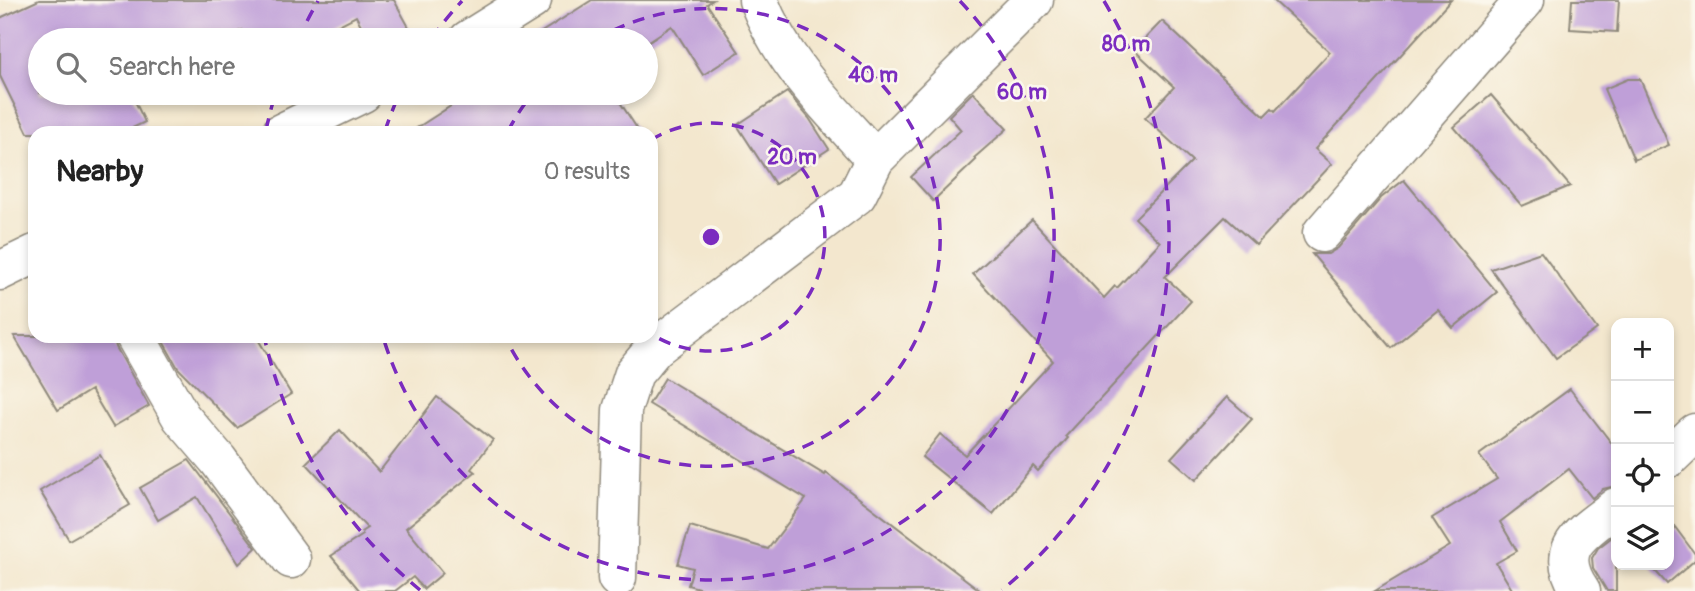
<!DOCTYPE html>
<meta charset="utf-8">
<style>
body{margin:0;font-family:Pangolin,sans-serif;background:#f6f6f6;color:#222}
.controls{position:absolute;right:21px;bottom:21px;display:grid;overflow:hidden;border-radius:14px;box-shadow:0 4px 10px #0003}
.controls button{width:63px;height:63px;display:grid;place-items:center;padding:0;border:0;border-bottom:2px solid #e0e0e0;background:#fff;color:#222;font:35px sans-serif}
.list{margin:0;padding:0;list-style:none}
h2{display:flex;justify-content:space-between;align-items:center;height:91px;margin:0;padding:0 28px;font-size:30px}
h2 small{font-size:23px;font-weight:400;color:#767676}
.icon{flex:none;width:38px;height:38px;fill:none;stroke:currentColor;stroke-width:2;stroke-linecap:round;stroke-linejoin:round}
.map{position:relative;flex:none;width:1695px;height:591px;overflow:hidden}
.search{position:absolute;background:#fff;box-shadow:0 4px 10px #0003;left:28px;top:28px;width:630px;height:77px;display:flex;align-items:center;gap:18px;box-sizing:border-box;padding:0 24px;border-radius:38px;color:#767676;font-size:26px}
.panel{position:absolute;background:#fff;box-shadow:0 4px 10px #0003;left:28px;top:126px;width:630px;height:217px;border-radius:21px}
.map>svg:first-child{display:block}
.building{fill:#bf9fd8}
.lines{fill:none;stroke-linecap:round;stroke-linejoin:round}
.minor-casing{stroke:#8f897c;stroke-width:41}
.minor{stroke:#fff;stroke-width:38}
.ring{fill:none;stroke:#7b2cbf;stroke-width:3.5;stroke-dasharray:12 9}
.centre{fill:#7b2cbf;stroke:#fbf7ec;stroke-width:3.5}
.ring-label{font-size:21px;text-anchor:middle;font-weight:bold;fill:#7b2cbf;stroke:#fbf7ec;stroke-width:5;stroke-linejoin:round;paint-order:stroke}
</style>
<div class="map">
<svg width="1695" height="591" viewBox="0 0 1695 591">
<rect width="100%" height="100%" fill="#fbf7ec"/>
<filter id="ink" filterUnits="userSpaceOnUse"><feTurbulence type="fractalNoise" baseFrequency=".0143" numOctaves="2"/><feDisplacementMap in="SourceGraphic" scale="14" xChannelSelector="R" yChannelSelector="G"/><feConvolveMatrix kernelMatrix="1 2 1 2 8 2 1 2 1" color-interpolation-filters="sRGB"/></filter>
<filter id="wash" filterUnits="userSpaceOnUse"><feTurbulence type="fractalNoise" baseFrequency=".00686" numOctaves="4" result="noise"/><feDisplacementMap in="SourceGraphic" scale="28" xChannelSelector="R" yChannelSelector="G"/><feGaussianBlur stdDeviation="1.57" result="paint"/><feColorMatrix in="noise" values="0 0 0 0 0 0 0 0 0 0 0 0 0 0 0 0 0 1.4 0 .05"/><feComposite in="paint" operator="in"/></filter>
<g filter="url(#wash)">
<rect width="100%" height="100%" fill="#f3e7ce"/>
<g id="blocks">
<g class="building">
<polygon points="39,0 394,0 410,29 389,40 369,40 356,16 310,40 248,40 242,30 221,40 40,40 40,93 131,93 145,122 122,133 28,133 0,76 0,18"/>
<polygon points="592,0 713,0 707,4 739,52 703,75 672,26 646,43 646,40 529,40"/>
<polygon points="1273,0 1451,0 1315,149 1332,164 1256,245 1225,217 1165,277 1191,301 1066,436 1068,438 1038,471 1033,466 993,514 922,457 940,434 965,455 1053,361 973,274 1032,220 1104,298 1115,286 1117,288 1160,242 1135,218 1192,161 1145,118 1174,87 1134,50 1162,21 1264,116 1272,108 1275,111 1330,52"/>
<polygon points="1572,0 1619,0 1617,32 1570,29"/>
<polygon points="1628,79 1640,79 1669,145 1634,160 1604,89"/>
<polygon points="787,92 809,118 829,149 775,184 737,125"/>
<polygon points="973,92 1007,129 974,158 976,160 933,201 911,177 961,130 949,116"/>
<polygon points="471,93 614,93 640,133 409,133"/>
<polygon points="1491,95 1570,186 1522,206 1454,127"/>
<polygon points="1404,180 1497,292 1453,328 1438,310 1391,348 1312,254 1328,254 1338,248 1381,198"/>
<polygon points="1541,252 1597,329 1556,358 1491,269"/>
<polygon points="14,336 113,336 116,347 149,406 113,427 91,390 58,410"/>
<polygon points="160,336 256,336 291,394 237,428 178,368"/>
<polygon points="665,378 825,475 826,473 981,591 709,591 688,585 693,568 678,564 690,526 768,549 806,499 649,404"/>
<polygon points="1570,389 1616,449 1616,486 1603,489 1592,498 1569,469 1500,522 1517,551 1496,563 1513,591 1375,591 1450,546 1432,518 1497,479 1479,455"/>
<polygon points="437,397 493,440 471,469 475,472 406,528 443,573 424,589 413,577 395,591 360,591 331,556 363,535 361,532 367,528 306,463 340,430 379,472"/>
<polygon points="1227,397 1252,419 1196,480 1171,458"/>
<polygon points="100,455 130,505 69,540 40,491"/>
<polygon points="189,460 256,548 239,564 197,497 158,520 140,488"/>
<polygon points="1669,519 1695,554 1695,560 1667,584 1650,565 1669,565"/>
<polygon points="1616,534 1616,591 1607,591 1593,568 1592,558 1598,548"/>
</g>
</g>
</g>
<g filter="url(#ink)">
<use href="#blocks" fill-opacity="0" stroke="#8f897c" stroke-width="2"/>
<g class="lines">
<g class="minor-casing">
<g id="minor">
<path d="M758,0C784,66 829,107 875,159"/>
<polyline points="468,40 532,0"/>
<polyline points="281,133 363,93"/>
<polyline points="1322,233 1525,0"/>
<polyline points="0,271 35,254"/>
<polyline points="135,336 181,417 218,460 291,559"/>
<polyline points="1669,458 1695,433"/>
<polyline points="617,578 622,410 634,373 655,348 857,195 875,159 1034,0"/>
<path d="M1581,591C1551,547 1584,532 1616,507"/>
</g>
</g>
<use href="#minor" class="minor"/>
</g>
</g>
<g class="ring">
<path d="M651 140A114 114 0 1 1 651 334"/>
<path d="M508 131A229 229 0 0 1 533 93M595 40A229 229 0 1 1 505 337"/>
<path d="M385 131A343 343 0 0 1 399 95M432 38A343 343 0 0 1 462 1M960 1A343 343 0 1 1 383 337"/>
<path d="M420 590A458 458 0 0 1 264 336M266 130A458 458 0 0 1 275 95M298 40A458 458 0 0 1 318 1M1104 1A458 458 0 0 1 1002 590"/>
</g>
<circle cx="711" cy="237" r="10" class="centre"/>
<g class="ring-label">
<text x="1126" y="51">80 m</text>
<text x="873" y="82">40 m</text>
<text x="1022" y="99">60 m</text>
<text x="792" y="164">20 m</text>
</g>
</svg>
<div class="controls">
<button>+</button>
<button>−</button>
<button><svg class="icon" aria-label="locate" viewBox="0 0 24 24"><circle cx="12" cy="12" r="6"/><path d="M12 2v4M12 18v4M2 12h4M18 12h4"/></svg></button>
<button><svg class="icon" aria-label="layers" viewBox="0 0 24 24"><path d="M12 4l9 5-9 5-9-5zM3 14l9 5 9-5"/></svg></button>
</div>
<div class="search"><svg class="icon" aria-label="search" viewBox="0 0 24 24"><circle cx="10" cy="10" r="6"/><path d="M15 15l6 6"/></svg>Search here</div>
<section class="panel">
<h2>Nearby<small>0 results</small></h2>
<ul class="list">
</ul>
</section>
</div>
